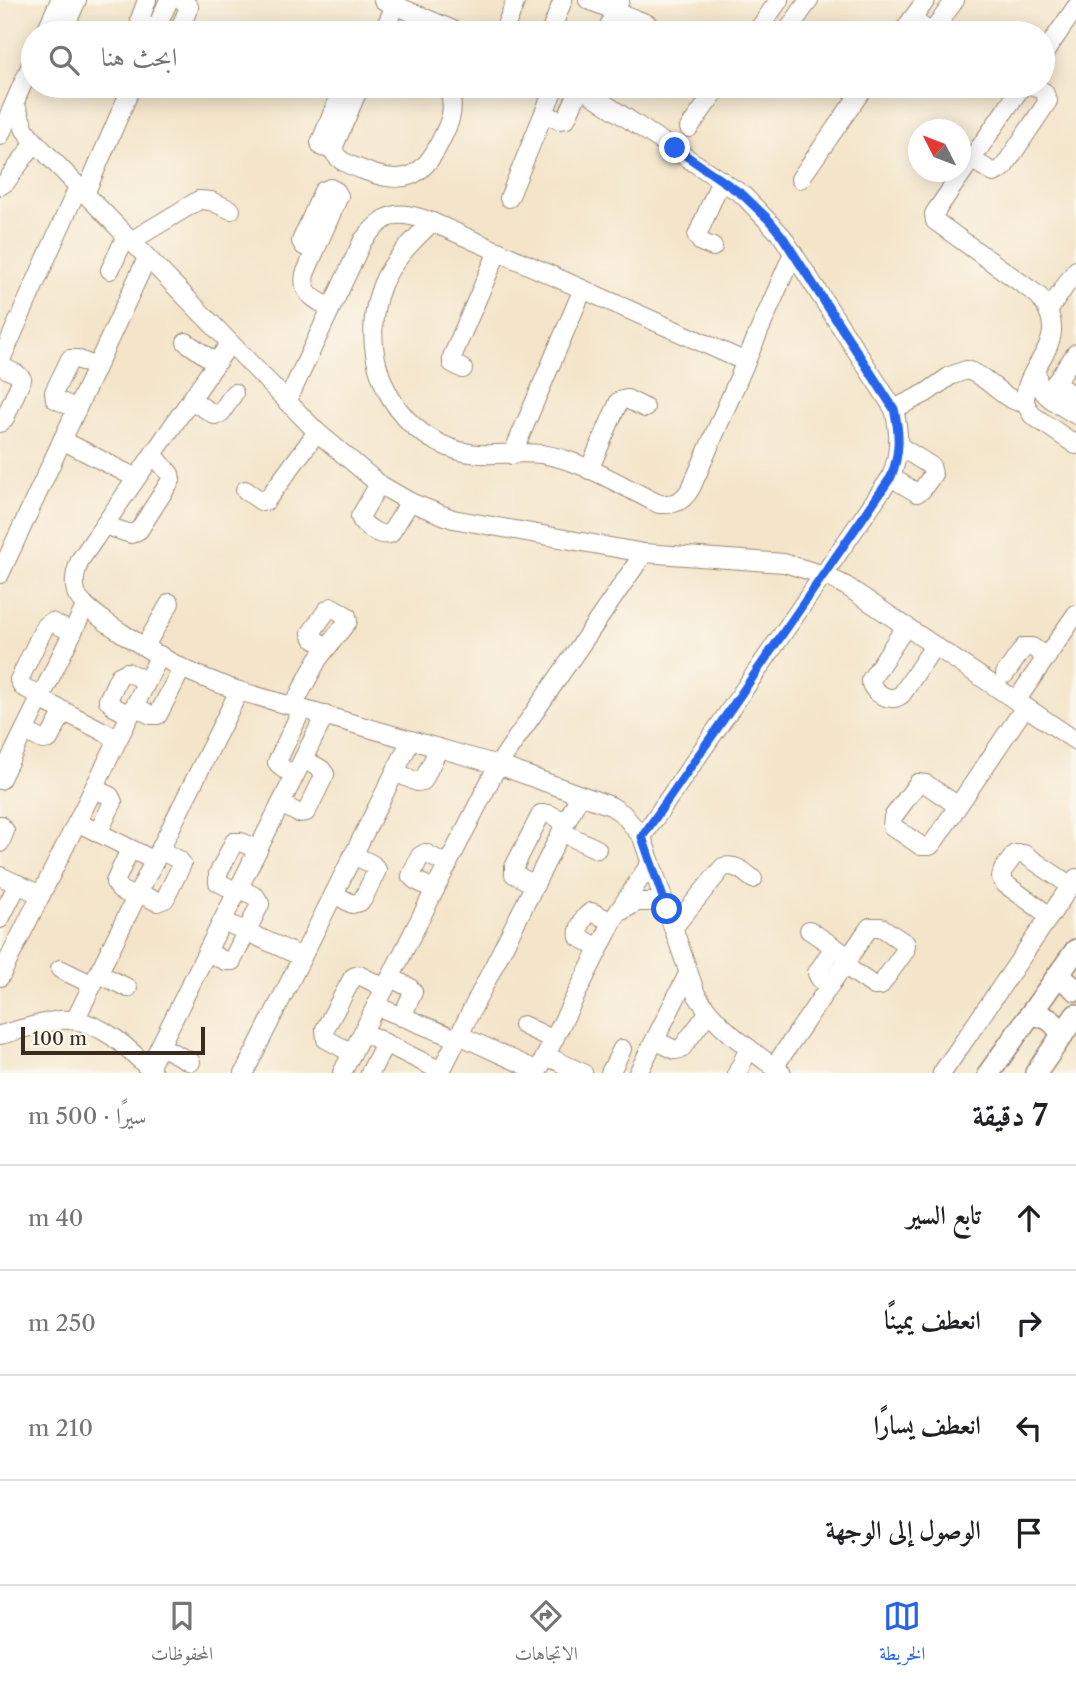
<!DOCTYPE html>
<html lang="ar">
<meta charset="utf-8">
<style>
body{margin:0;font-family:"Libre Caslon Text",Amiri,serif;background:#f6f6f6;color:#202124;direction:rtl}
.compass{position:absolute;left:908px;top:119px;width:63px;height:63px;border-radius:50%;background:#fff;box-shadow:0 4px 18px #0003;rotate:312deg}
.scale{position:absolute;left:21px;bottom:18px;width:184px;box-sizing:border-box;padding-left:7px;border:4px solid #3b2a1e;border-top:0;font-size:19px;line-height:24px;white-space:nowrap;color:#3b2a1e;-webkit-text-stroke:5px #fbf7ec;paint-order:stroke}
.stop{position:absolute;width:21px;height:21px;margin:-16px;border:5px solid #2563eb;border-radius:50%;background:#fff}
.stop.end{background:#2563eb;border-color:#fff;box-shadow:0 2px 7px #0008}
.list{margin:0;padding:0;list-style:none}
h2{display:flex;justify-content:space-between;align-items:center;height:91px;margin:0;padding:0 28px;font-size:30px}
h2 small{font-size:23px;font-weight:400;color:#757577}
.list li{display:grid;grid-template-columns:46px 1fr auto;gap:21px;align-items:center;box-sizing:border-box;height:105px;padding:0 28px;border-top:2px solid #e0e0e0}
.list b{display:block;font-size:26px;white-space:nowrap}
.list em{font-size:23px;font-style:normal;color:#757577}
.icon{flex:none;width:38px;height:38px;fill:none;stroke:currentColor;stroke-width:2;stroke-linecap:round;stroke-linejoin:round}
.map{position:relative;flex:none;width:1076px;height:1073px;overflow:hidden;direction:ltr}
.search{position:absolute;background:#fff;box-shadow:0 4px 18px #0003;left:21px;right:21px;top:21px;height:77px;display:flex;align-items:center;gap:18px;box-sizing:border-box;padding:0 24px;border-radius:38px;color:#757577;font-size:26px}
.sheet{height:511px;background:#fff}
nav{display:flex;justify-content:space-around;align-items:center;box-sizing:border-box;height:98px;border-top:2px solid #e0e0e0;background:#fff;font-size:19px;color:#757577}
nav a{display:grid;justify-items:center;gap:4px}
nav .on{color:#2563eb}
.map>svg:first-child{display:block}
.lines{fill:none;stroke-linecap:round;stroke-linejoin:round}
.minor-casing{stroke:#988874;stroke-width:20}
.major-casing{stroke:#988874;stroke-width:24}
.minor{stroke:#fff;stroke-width:18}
.major{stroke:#fff;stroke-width:21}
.route{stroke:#2563eb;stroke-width:9}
</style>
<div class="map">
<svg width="1076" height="1073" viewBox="0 0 1076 1073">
<rect width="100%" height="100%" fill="#fbf7ec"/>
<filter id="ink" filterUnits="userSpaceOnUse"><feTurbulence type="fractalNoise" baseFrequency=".0143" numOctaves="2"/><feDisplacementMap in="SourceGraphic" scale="14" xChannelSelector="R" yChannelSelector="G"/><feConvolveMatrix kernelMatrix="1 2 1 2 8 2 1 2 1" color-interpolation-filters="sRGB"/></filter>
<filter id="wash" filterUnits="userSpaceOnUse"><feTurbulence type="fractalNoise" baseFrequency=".00686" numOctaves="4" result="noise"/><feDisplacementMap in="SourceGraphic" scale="28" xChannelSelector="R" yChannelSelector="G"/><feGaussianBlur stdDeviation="1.57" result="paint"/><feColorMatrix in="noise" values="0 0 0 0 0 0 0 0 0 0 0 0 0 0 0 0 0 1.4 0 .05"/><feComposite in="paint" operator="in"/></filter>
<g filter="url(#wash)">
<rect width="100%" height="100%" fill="#f4e5ca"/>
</g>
<g filter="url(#ink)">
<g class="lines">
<g class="minor-casing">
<g id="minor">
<polyline points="147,0 140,19 143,24 156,30"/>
<polyline points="383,0 460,33"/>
<polyline points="588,0 648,24"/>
<polyline points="912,19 927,30 933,31 955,0"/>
<polyline points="45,33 60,0"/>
<polyline points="62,33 77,0"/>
<polyline points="154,33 169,0"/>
<polyline points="178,33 189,7 182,0"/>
<polyline points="383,33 395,5"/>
<polyline points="503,33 516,0"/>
<polyline points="550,33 563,0"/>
<polyline points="606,33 620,0"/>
<polyline points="756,33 779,0"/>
<polyline points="786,33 809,0"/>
<polyline points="902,33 926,0"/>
<polyline points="1043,55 1076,7"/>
<path d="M360,86L334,146L335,154C341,163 353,166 363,170C402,186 423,179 441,140C449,124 455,112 450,94"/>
<path d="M578,86L743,195L782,236L894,409C900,434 900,453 891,477L642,837"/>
<path d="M1022,86L938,208L934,214L935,221L1039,296C1076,344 1023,362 1025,403L1032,415L1076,445"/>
<polyline points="15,103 25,130 35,142 317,432 379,484 410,502 453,519 644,553 784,563 824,575 846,586 1076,741"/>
<polyline points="544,114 559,120 566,119 581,86"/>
<polyline points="689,128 719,86"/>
<polyline points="0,136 33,60"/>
<polyline points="334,150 322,147 320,143 344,86"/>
<polyline points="971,159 994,173 1003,168 1048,101 1044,92 1034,86"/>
<polyline points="800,179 865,86"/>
<polyline points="0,186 6,182 35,142"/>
<polyline points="85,194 132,86"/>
<polyline points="509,198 555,86"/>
<path d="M432,222C414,240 392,260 382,285C359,343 382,417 441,444C478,462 504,450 541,454C580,459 623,487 659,504C676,505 684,501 692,486L793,253"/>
<polyline points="131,241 199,200 211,201 231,210"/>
<polyline points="713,247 701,242 697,236 721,180"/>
<path d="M315,250L304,246L301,241L323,191L330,188L336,191L339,196L305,274C301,294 315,299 330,308"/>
<polyline points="110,270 126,236"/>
<polyline points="1051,307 1076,270"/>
<polyline points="186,342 216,363"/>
<path d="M230,343L80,560C76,571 73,580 76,592C82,613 162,658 184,669C202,678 221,684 239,691L498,765L611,806L623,814L642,837L696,994C718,1029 750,1049 782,1073"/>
<polyline points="0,362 78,187"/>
<polyline points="0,366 17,374 22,379 5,418 0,423"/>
<polyline points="463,369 452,363 452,357 498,251"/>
<path d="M1037,374C1036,395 1061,405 1076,415"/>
<polyline points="1055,383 1076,398"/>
<polyline points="1047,395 1076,353"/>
<polyline points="191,400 215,415 221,413 234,393"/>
<path d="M287,402L363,240C387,212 396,209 432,222L746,362"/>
<polyline points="77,409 55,399 54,392 70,359 77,359 96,367"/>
<path d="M894,409L926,393L950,376L966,370C988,375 1002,401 1025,403"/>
<polyline points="62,440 136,478"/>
<polyline points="512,455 583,289"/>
<polyline points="589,470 619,401 627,399 645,408"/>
<polyline points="891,477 917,493 922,490 933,474 931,466 899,446"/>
<path d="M379,484L360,517C363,526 380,537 390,534L410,502"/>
<polyline points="245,490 261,501 266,501 317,432"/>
<polyline points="104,525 131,534 139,530 171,480 170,474 153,454"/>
<polyline points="0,574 147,258"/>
<path d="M906,626L870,681C874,694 891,704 902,694L934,646"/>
<polyline points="145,646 170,603"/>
<polyline points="1005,674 1024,647 1032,647 1047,657"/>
<polyline points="42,696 23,687 19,680 45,626 51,622 73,632"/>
<polyline points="40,699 118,739"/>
<polyline points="1016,701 1076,614"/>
<polyline points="134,706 151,715 158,715 182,668"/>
<polyline points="293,706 318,659 348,621 347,616 332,607 327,610 311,633 313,638 327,648"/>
<polyline points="130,715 114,707 108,700 119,676 127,672 147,681"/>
<polyline points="24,731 43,740 49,739 64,711"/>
<polyline points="395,772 417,782 423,781 439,748"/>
<polyline points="295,775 282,768 277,762 302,709"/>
<polyline points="0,780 85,607"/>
<polyline points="94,789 110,796 113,802 98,833"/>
<polyline points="281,804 298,813 306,812 308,809 325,774 321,769 303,759"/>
<polyline points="958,806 926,784 918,783 893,817 892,826 921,846 930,846 933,843 1025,707"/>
<polyline points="77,822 155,861"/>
<polyline points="0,825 5,831 0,843"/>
<polyline points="561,832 597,849"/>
<polyline points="130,849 115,882 120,890 137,898"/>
<polyline points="0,876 41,895"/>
<polyline points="535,885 514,874 514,867 541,814 549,814 566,822"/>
<polyline points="435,890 415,880 411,876 420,856 425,853 448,865"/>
<polyline points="237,892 218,882 218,874 234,842 241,842 258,850"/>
<polyline points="139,893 157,902 165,899 182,864 179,860 160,850"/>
<polyline points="334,894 352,904 360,902 363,899 377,870 372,864 353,855"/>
<polyline points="618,913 637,902 659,902 666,909"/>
<polyline points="1050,916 1005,884 1001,877 1003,870 1015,854 1024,854 1071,886"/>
<polyline points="0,919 18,884"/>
<polyline points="223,921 302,957"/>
<path d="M673,928L723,867C736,864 743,871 753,879"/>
<polyline points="809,930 843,953"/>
<path d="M599,948L579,937C577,929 584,916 591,912L594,913L612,922"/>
<polyline points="207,952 225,961 232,961 260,904 256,897 239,888"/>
<polyline points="60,969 93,985"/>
<polyline points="99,974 128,988"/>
<polyline points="0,977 160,655"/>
<polyline points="391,978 409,987 413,992 402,1017"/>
<polyline points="830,985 820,979 817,973 834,947"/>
<polyline points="376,1006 457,1039"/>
<polyline points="75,1020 239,691"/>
<polyline points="523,1025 554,1040"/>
<polyline points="363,1032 441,1071"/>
<path d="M0,1035C19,1030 40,1023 60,1020C96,1016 129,1048 153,1073"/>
<polyline points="459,1035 538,1071"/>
<polyline points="655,1040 675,1050 681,1049 708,1013"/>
<polyline points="160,1046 191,1062"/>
<polyline points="352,1053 326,1039 325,1029 353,977 359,975 385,988"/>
<polyline points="546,1056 583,1073"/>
<polyline points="774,1067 867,931 870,927 881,927 906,944 905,951 880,986 874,986 844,965"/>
<polyline points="149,1068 325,715"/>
<polyline points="244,1073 411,740"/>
<polyline points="342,1073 498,765 644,553"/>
<polyline points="370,1073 385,1043"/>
<polyline points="440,1073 580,795"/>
<polyline points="537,1073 616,915 651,862"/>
<polyline points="610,1073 622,1049"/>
<polyline points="638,1073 688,974"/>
<polyline points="737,1073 749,1048"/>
<polyline points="942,1073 1076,878"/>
</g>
</g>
<g class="major-casing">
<g id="major">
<polyline points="1061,972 1065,981 1076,990"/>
<path d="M1030,1015C1046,1015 1055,1021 1062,1036"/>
<polyline points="989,1073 1076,950"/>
<polyline points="1036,1073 1076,1015"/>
</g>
</g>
<use href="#minor" class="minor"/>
<use href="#major" class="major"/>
</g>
</g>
<g class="lines" filter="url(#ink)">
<path class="route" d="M667,909L642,837L891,477C900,453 900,434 894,409L782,236L769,220L743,195L675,148"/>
</g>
</svg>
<svg class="compass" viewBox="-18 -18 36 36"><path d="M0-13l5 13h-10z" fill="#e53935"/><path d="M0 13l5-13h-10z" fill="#757577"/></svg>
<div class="scale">100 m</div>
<div class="stop" style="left:667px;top:909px"></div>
<div class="stop end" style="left:675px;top:148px"></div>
<div class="search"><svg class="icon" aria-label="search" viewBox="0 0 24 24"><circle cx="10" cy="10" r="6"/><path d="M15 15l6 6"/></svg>ابحث هنا</div>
</div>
<section class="sheet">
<h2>7 دقيقة<small>سيرًا · 500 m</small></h2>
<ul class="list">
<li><svg class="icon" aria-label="ahead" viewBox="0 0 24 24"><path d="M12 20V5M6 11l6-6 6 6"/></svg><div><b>تابع السير</b></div><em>40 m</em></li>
<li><svg class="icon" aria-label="right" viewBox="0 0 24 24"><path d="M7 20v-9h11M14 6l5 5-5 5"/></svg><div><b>انعطف يمينًا</b></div><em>250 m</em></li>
<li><svg class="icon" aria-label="left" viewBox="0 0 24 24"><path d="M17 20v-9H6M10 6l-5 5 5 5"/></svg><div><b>انعطف يسارًا</b></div><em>210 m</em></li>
<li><svg class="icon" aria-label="arrive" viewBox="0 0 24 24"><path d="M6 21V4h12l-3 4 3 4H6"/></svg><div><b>الوصول إلى الوجهة</b></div></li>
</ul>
</section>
<nav>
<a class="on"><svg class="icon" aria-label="map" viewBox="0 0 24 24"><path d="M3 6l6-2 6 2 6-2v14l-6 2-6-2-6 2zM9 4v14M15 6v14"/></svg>الخريطة</a>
<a><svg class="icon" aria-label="directions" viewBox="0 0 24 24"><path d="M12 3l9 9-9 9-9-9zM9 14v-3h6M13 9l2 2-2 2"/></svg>الاتجاهات</a>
<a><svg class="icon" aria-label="saved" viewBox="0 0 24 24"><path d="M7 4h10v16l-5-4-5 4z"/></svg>المحفوظات</a>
</nav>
